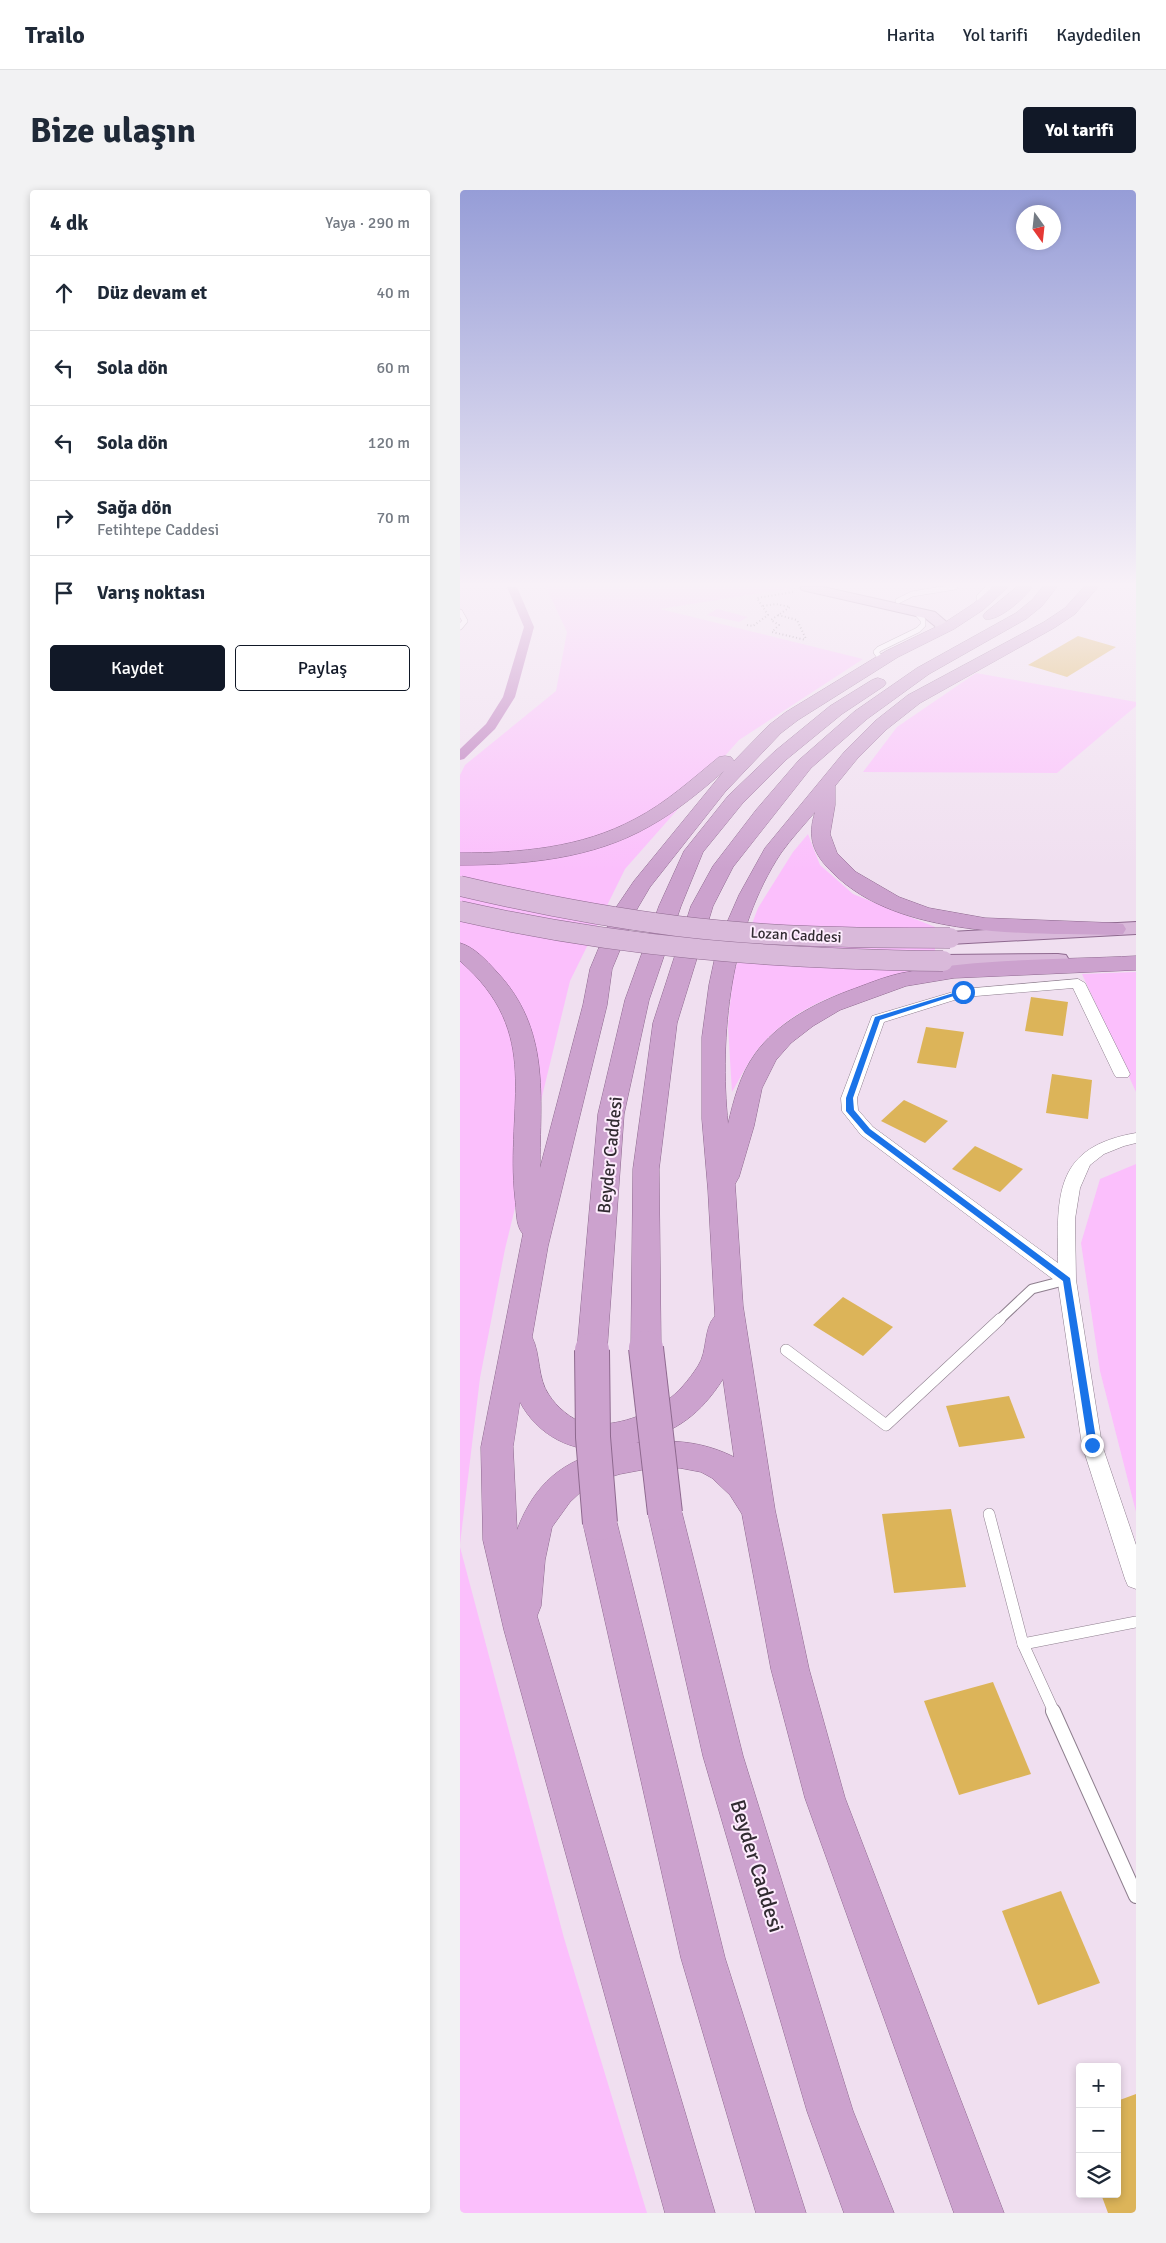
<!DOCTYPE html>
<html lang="tr">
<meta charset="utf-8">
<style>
body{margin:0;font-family:Signika,sans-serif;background:#f2f2f3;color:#1f2937}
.controls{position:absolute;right:15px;bottom:15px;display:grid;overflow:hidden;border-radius:5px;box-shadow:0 2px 8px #0003}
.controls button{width:45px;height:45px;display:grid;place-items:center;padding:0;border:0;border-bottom:1px solid #e0e1e3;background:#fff;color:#1f2937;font:25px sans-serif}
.compass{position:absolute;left:556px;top:15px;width:45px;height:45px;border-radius:50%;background:#fff;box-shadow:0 2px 8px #0003;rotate:165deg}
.stop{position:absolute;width:15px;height:15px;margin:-11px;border:4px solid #1a73e8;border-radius:50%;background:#fff}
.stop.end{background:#1a73e8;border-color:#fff;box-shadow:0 1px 5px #0008}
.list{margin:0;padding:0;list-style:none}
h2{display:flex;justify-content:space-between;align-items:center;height:65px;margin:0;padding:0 20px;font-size:21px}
h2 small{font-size:16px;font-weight:400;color:#747a83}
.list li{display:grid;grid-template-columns:32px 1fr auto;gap:15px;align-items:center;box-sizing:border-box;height:75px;padding:0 20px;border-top:1px solid #e0e1e3}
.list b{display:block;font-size:19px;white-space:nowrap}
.list p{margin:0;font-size:16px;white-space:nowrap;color:#747a83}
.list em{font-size:16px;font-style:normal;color:#747a83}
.actions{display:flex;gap:10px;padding:15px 20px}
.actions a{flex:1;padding:11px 0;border:1px solid #111827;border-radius:5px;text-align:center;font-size:18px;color:#111827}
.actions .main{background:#111827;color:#fff}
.icon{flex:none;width:28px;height:28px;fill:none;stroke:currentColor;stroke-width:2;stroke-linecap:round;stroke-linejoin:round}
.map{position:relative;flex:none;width:676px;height:2023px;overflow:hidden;border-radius:5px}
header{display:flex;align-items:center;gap:30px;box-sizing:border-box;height:70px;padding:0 25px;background:#fff;border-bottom:1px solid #e0e1e3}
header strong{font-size:24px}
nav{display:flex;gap:28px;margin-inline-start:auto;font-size:18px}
.intro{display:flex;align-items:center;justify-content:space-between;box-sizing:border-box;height:120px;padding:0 30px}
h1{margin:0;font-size:35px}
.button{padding:12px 22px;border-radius:5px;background:#111827;color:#fff;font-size:18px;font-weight:700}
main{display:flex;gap:30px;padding:0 30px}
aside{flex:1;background:#fff;border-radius:5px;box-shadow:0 2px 8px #0003}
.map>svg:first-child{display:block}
.green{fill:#fbbffc}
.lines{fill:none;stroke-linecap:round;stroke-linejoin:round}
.canal{fill:#bc7bbd;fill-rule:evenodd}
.building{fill:#dcb459}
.service-far3-casing{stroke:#8e7f8e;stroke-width:6}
.service-far2-casing{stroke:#8e7f8e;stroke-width:11}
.service-far1-casing{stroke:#8e7f8e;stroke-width:12}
.service-casing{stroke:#8e7f8e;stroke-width:16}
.minor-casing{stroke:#8e7f8e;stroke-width:1}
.primary-casing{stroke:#8e698f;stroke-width:2}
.trunk-casing{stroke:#8e698f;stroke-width:1}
.path{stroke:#8b808b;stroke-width:2;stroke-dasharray:1 2.5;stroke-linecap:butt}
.service-far3{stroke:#fff;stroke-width:5}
.service-far2{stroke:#fff;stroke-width:9}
.service-far1{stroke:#fff;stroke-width:11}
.service{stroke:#fff;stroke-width:14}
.minor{fill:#fff;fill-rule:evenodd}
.primary{fill:#d9b9da;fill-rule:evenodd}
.trunk{fill:#cca2ce;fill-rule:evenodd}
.primary-bridge-casing{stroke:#8e698f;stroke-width:21;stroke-linecap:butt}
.trunk-bridge-casing{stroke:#8e698f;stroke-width:36;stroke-linecap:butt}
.primary-bridge{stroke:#d9b9da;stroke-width:20}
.trunk-bridge{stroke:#cca2ce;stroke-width:34}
.route{fill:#1a73e8}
.labels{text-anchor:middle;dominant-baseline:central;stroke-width:4;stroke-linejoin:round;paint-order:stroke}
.far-street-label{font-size:15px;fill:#312b31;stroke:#fdecfd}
.street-label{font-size:18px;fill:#312b31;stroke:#fdecfd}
.near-street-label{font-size:21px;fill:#312b31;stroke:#fdecfd}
</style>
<header>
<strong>Trailo</strong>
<nav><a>Harita</a><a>Yol tarifi</a><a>Kaydedilen</a></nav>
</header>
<div class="intro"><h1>Bize ulaşın</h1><a class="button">Yol tarifi</a></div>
<main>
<aside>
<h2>4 dk<small>Yaya · 290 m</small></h2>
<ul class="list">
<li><svg class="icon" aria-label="ahead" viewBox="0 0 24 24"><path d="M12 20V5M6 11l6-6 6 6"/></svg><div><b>Düz devam et</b></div><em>40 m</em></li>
<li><svg class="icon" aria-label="left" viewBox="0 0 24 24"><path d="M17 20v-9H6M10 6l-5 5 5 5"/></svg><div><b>Sola dön</b></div><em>60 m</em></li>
<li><svg class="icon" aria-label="left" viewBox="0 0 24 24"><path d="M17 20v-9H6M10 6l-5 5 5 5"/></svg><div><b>Sola dön</b></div><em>120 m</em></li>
<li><svg class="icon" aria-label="right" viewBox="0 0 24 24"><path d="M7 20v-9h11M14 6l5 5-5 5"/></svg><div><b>Sağa dön</b><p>Fetihtepe Caddesi</p></div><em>70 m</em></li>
<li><svg class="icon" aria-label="arrive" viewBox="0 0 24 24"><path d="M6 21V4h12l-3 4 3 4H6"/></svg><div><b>Varış noktası</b></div></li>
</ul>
<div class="actions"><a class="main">Kaydet</a><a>Paylaş</a></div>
</aside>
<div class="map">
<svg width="676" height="2023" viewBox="0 0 676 2023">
<rect width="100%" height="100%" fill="#f0dff0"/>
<g class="green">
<polygon points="86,397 327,397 333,398 200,419 403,469 279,550 165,679 110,791 45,1059 20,1188 0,1354 0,585 5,575 96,501 107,442"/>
<polygon points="257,419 288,427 279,432 247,425"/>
<polygon points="516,483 676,512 676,516 597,583 403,582 437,537"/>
<path d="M348,644L360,675L393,704L475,737V779C412,792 341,806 298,859C288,872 280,888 272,902L268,836L273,784L298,718L333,662Z"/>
<polygon points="676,782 676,902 622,784"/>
<polygon points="676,974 676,1322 640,1181 621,1053 640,989"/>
<polygon points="0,1357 104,1748 187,2023 0,2023"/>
</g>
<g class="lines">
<polygon class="canal" points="47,397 57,397 74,437 55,507 35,539 4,569 0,570 0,559 26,534 43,507 64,437"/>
</g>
<g class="building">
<polygon points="618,446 656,457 607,487 568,475"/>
<polygon points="571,807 608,812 603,846 565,841"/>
<polygon points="466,837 504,842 496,878 457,873"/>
<polygon points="592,884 632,890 628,929 586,923"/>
<polygon points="444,910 488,931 465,953 421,931"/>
<polygon points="515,956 563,979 540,1002 492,979"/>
<polygon points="383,1107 433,1137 403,1166 353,1135"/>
<polygon points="549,1206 565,1248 499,1257 486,1216"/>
<polygon points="491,1319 506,1397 434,1403 422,1324"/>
<polygon points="533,1492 571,1584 499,1605 464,1511"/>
<polygon points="601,1701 640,1793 578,1815 542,1721"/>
<polygon points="676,1904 676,2023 648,2023 641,2004 657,2004 657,1911"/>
</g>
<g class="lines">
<g class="service-far3-casing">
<g id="service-far3">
<polyline points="438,411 452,404 495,397"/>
<polyline points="521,414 519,407 529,397"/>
<polyline points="0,422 5,431 0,437"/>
<polyline points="422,470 416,462 419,459 458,440 463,435 463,430 455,421"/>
</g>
</g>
<g class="service-far2-casing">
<polyline id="service-far2" points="539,1130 572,1099 607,1090"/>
</g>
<g class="service-far1-casing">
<g id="service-far1">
<polyline points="326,1160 426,1235 540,1129"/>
<polyline points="529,1324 563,1454"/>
<polyline points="594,1522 563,1454 676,1432"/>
</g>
</g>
<g class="service-casing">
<polyline id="service" points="593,1521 676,1706"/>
</g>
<g class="minor-casing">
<path id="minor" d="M618,789L625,793L670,884L668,887H656L654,884L613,798L504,807L424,832L397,908L398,920L413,937L598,1073C597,1003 595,957 676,943V953L664,956L644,964L630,975L620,998L615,1029L616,1090L642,1255L676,1355V1399L668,1396L665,1389L622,1255L598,1093L401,945L382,921L381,908L412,826L503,799Z"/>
</g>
<g class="primary-casing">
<g id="primary">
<polygon points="340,397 363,397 475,422 490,435 489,439 482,443 477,442 475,436 465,428 342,400"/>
<polygon points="676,732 676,744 490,754 483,752 480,748 483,744 490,742"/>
<polygon points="598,764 606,765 609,770 606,775 598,776 483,777 475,776 472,771 475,766 483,765"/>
</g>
</g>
<g class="trunk-casing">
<g id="trunk">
<path d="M533,397H548L523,420L494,439L438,467L338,530L321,543L265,602L190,697L177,719L152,779L147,815L88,1056L72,1147C81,1165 77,1188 89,1205C96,1216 111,1230 125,1233C150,1238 184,1227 205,1212C218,1203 229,1190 238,1176C248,1161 243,1139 255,1126L248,1000L242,929V847L249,795L258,753L279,705L305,658L385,561L415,531L448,505L584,432L605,418L624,397H638L615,424L594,438L460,513L427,539L397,569L375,596V615L370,644L377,663L396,682L439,707L469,718L525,728L655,733L663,734L666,739L663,744L655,745C568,743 439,749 373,683C353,664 347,648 355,622C344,635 331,649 321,663C270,740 259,845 268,934C274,909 280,885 295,864C317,833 354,814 388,801C405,795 423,787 442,783C518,768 598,770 676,766V780L494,788L446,796L380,820L353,836L331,853L316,870L302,898L294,936L279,987L275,994L283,1116L315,1320L349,1479L385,1608L544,2023H494L345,1608L311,1479L282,1324L270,1305L252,1288L241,1282L220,1278H192L160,1284L140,1290L127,1296L110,1312L92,1337L85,1370L81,1416L77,1426L255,2023H205L44,1440L23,1350L21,1257L63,1044C55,1035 57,1020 55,1008C45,914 84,844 0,771V753C14,757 26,770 36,781C91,839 80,905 80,978L123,815L130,779L155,719L174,691L264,581C241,601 217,621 190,636C133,669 64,675 0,675V663C60,663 121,658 175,629C206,613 232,589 259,567L265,566L271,567L274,571L309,535L326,522L426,461L484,433L513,414ZM263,1189L274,1267C242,1251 211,1249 176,1253C217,1241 240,1225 263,1189ZM60,1212C77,1245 113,1264 150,1259C102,1271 75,1293 57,1340L53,1257Z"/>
<path d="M557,397H572C565,408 538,432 525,429L523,426L525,423Z"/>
<polygon points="583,397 597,397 582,416 566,429 469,484 407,529 351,578 273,677 253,716 217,833 199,979 201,1158 197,1166 186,1170 175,1166 171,1158 173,979 193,833 231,716 253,676 296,620 339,570 395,521 457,478 556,423 572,410"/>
<polygon points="418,488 424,490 426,493 424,496 382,524 327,569 282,614 243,662 221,716 189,810 164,924 147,1160 143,1168 132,1172 121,1168 117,1160 138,924 165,810 199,716 224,661 268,606 315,561 370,516 412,490"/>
<polygon points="205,1308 217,1313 222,1323 283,1566 393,1921 434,2023 384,2023 347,1921 243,1566 188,1323 193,1313"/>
<polygon points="140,1318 152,1322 157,1333 265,1768 346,2023 296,2023 221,1768 123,1333 128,1322"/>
</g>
</g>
<g class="path">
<polyline points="303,416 316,414 330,417 311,430 319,435 312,442 346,450"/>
<polyline points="318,425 337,430 346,449"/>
<polyline points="287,435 293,436 308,425 297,408 333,402"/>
</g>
<use href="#service-far3" class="service-far3"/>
<use href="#service-far2" class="service-far2"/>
<use href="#service-far1" class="service-far1"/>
<use href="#service" class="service"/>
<use href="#minor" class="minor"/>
<use href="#primary" class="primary"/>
<use href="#trunk" class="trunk"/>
<g class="primary-bridge-casing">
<g id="primary-bridge">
<path d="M0,696C72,713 144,727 217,736C307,747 399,748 490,748"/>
<path d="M0,721C163,758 316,769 483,771"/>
</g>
</g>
<g class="trunk-bridge-casing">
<g id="trunk-bridge">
<polyline points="186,1158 205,1323"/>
<polyline points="132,1160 133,1247 140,1333"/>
</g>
</g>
<use href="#primary-bridge" class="primary-bridge"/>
<use href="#trunk-bridge" class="trunk-bridge"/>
</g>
<linearGradient id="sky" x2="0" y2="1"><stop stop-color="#969dd7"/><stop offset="0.58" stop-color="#f8f1f8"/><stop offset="1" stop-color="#f8f1f8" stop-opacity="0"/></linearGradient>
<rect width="676" height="680" fill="url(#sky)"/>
<polygon class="route" points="500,801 506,802 420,830 393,908 394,920 410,939 610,1088 637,1255 632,1259 628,1255 603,1091 405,943 386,921 386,908 415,827"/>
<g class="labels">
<g class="far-street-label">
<text transform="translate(336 745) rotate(3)">Lozan Caddesi</text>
</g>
<g class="street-label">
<text transform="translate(150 965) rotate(-84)">Beyder Caddesi</text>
</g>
<g class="near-street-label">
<text transform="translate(297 1676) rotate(73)">Beyder Caddesi</text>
</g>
</g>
</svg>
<div class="controls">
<button>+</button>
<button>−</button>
<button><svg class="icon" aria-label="layers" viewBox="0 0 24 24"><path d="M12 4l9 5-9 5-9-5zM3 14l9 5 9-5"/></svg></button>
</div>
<svg class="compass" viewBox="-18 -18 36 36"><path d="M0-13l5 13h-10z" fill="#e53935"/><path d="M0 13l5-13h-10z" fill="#747a83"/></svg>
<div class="stop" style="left:503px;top:802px"></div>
<div class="stop end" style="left:632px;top:1255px"></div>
</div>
</main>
